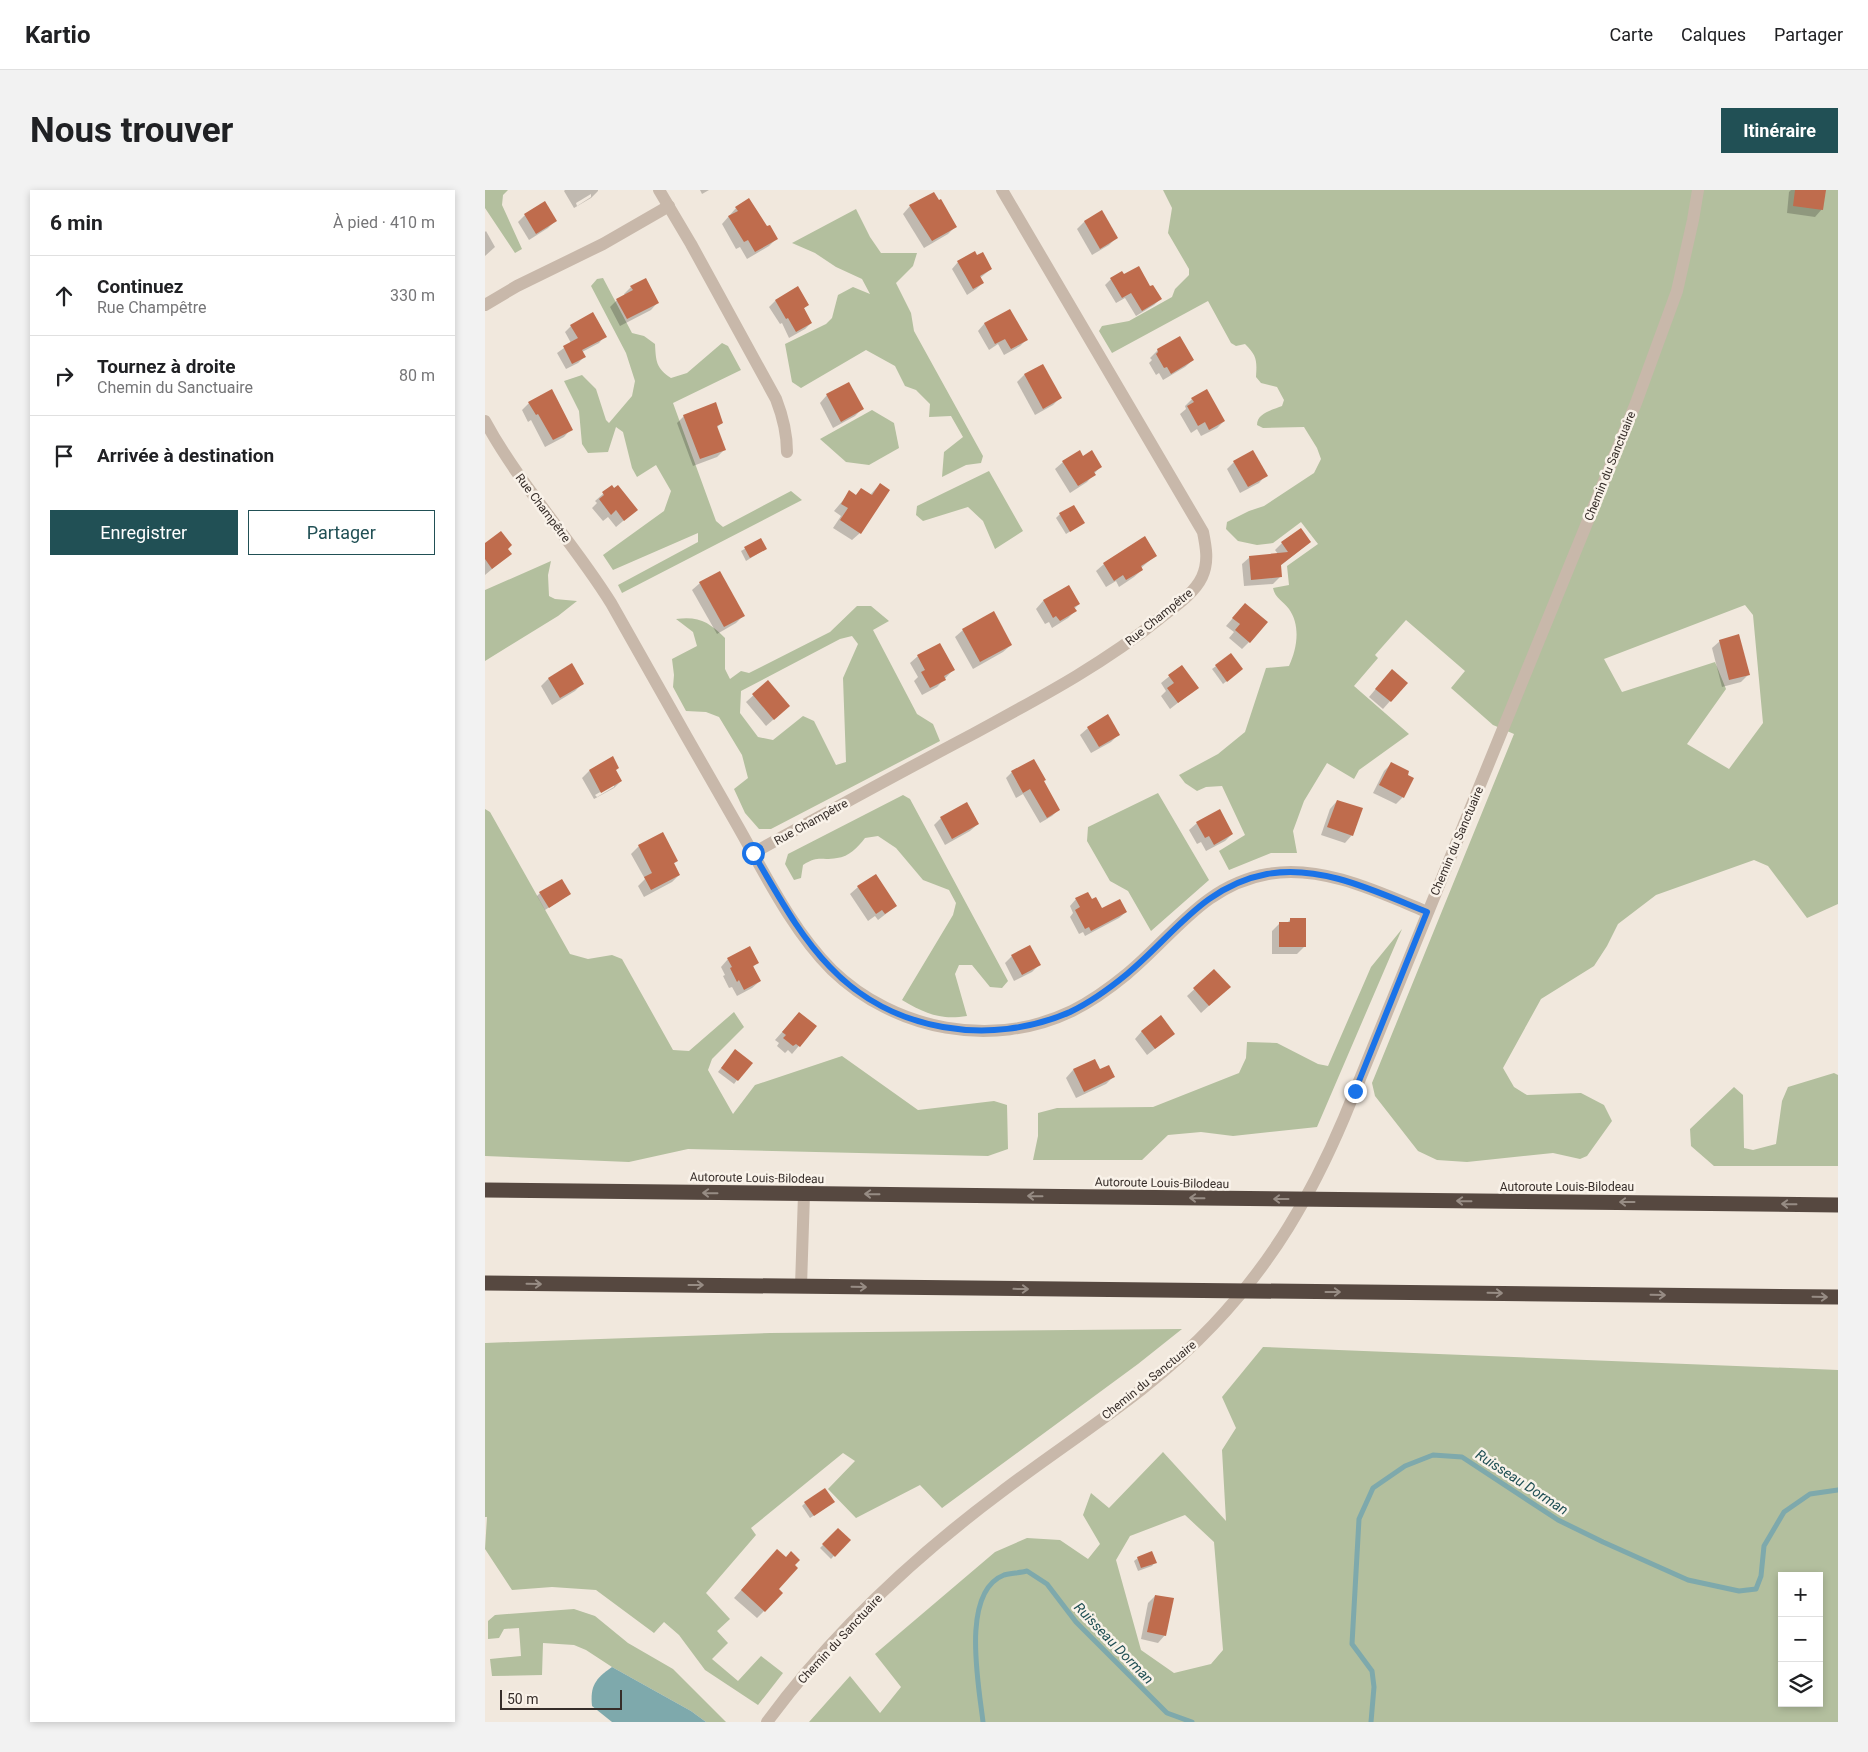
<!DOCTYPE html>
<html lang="fr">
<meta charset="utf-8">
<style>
body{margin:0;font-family:Roboto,sans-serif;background:#f2f2f2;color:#202124}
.controls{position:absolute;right:15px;bottom:15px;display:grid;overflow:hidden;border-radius:0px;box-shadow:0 2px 8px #0003}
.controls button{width:45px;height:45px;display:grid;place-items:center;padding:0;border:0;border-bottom:1px solid #e0e0e0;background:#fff;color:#202124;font:25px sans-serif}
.scale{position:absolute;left:15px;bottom:12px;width:122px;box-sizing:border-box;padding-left:5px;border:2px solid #362d29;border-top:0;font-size:14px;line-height:18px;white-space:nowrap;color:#362d29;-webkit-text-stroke:4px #f9f2e9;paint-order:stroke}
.stop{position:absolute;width:15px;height:15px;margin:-11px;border:4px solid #1a73e8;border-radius:50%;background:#fff}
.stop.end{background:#1a73e8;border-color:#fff;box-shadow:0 1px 5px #0008}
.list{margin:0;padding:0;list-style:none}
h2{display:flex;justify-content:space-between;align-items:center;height:65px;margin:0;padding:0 20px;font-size:21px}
h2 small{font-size:16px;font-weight:400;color:#757577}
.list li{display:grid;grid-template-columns:32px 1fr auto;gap:15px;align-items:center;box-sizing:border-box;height:80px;padding:0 20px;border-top:1px solid #e0e0e0}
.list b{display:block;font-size:19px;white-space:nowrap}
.list p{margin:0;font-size:16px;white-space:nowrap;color:#757577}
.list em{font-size:16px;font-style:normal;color:#757577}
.actions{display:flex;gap:10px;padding:15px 20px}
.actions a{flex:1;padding:11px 0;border:1px solid #215055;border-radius:0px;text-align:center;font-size:18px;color:#215055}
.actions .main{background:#215055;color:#fff}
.icon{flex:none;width:28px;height:28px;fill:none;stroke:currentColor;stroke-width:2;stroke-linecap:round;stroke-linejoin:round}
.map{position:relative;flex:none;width:1353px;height:1532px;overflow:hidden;border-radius:0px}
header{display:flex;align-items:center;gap:30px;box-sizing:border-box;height:70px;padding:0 25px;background:#fff;border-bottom:1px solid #e0e0e0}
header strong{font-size:24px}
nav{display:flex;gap:28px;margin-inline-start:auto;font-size:18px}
.intro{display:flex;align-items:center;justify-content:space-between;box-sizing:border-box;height:120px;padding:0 30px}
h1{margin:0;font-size:35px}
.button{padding:12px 22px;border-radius:0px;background:#215055;color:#fff;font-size:18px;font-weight:700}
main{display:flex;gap:30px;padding:0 30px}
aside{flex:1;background:#fff;border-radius:0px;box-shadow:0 2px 8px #0003}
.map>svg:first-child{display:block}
.green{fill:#b3bf9e;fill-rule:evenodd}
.water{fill:#7ea9ac}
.shadow{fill:#0003;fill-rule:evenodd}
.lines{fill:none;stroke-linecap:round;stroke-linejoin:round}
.stream{stroke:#7ea9ac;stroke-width:5}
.building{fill:#bf6c4d}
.minor{stroke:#c8b8aa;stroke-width:12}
.highway{stroke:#564840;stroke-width:15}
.oneway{stroke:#978c84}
.route{stroke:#1a73e8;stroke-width:6}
.labels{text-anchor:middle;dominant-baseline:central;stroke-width:5;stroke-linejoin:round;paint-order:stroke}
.street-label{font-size:12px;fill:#362d29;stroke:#f9f2e9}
.water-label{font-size:14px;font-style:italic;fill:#215055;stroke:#f9f2e9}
</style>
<header>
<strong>Kartio</strong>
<nav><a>Carte</a><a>Calques</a><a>Partager</a></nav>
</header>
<div class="intro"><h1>Nous trouver</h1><a class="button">Itinéraire</a></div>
<main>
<aside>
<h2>6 min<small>À pied · 410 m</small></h2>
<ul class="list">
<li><svg class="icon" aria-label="ahead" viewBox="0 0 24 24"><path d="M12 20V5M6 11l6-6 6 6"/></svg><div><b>Continuez</b><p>Rue Champêtre</p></div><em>330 m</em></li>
<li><svg class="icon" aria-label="right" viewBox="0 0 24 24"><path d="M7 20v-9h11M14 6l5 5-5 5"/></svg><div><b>Tournez à droite</b><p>Chemin du Sanctuaire</p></div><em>80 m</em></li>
<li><svg class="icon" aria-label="arrive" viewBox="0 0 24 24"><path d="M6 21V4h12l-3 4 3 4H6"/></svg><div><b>Arrivée à destination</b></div></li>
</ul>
<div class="actions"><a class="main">Enregistrer</a><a>Partager</a></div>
</aside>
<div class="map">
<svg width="1353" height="1532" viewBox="0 0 1353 1532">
<rect width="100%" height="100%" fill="#f1e8dd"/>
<g class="green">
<polygon points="0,0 23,0 18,5 17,15 37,59 30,63 0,18"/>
<path d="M678,0H1353V714L1322,728L1283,676L1269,670L1171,705L1133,734L1122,756L1109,776L1056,809L1018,878L1029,897L1042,905L1096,903L1119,915L1127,931L1102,966L1095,969L1068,963L982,972L952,970L933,961L890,906L887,893L1029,544L1008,535L966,498L980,481L921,430L890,465L893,468L869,496L924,544L874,580L869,589L842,573L819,611L808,641L812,663H786L744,680L734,661L760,645L737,596L721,597L712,601L700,593L694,585L733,564L760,542L781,478L804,476C812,459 816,436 804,419C798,411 790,408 788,398L804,395L802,376L833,354L816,332L788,353L772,355L753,351L741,339L742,332L764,321L779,316L829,283L836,269L832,258L819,237L778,238L772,235C772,223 787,220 797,216L799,210L792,197L776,193L771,187C772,170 772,166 760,154L751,156L746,153L723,111L627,163L614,141L617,136L644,131L687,107L690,99L704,85V79L683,43L687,18ZM1260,415L1268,425L1278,533L1244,579L1202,554L1241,499L1230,472L1137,502L1119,469Z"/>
<polygon points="371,19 385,47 396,63 432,63 428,76 411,93 426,123 429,141 498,266 496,273 481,275 457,287 459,262 478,247 466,226 444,227 445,214 431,200 420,196 410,176 381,160 316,198 307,192 300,154 341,134 347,128 353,105 368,97 385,104 377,89 351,77 330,63 307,53"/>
<path d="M118,88L147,143L159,146L170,154C171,172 171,178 186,188L202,183L237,153L243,156L256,180L188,213L231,331L238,337L306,301L317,310L137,403L133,395L213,352V343L128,380L118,365L179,321L186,301L171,275L152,287L147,278L138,242L131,237L123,262L103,263L97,254L94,221L79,191L97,185L111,199L121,230L124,233L147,206L150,191L141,163L106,96L112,89Z"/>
<polygon points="387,220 409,233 414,258 384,275 361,272 335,249"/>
<polygon points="504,281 538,341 510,359 498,331 483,317 438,331 431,325 432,316"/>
<polygon points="66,371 63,385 64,406 70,409 92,411 73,426 0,471 0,400"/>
<path d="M372,416H386L404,431L388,440L432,524L448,534L455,551L286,639H274L260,623L249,599L263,588L257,565L234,527L221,522L201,521L188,497L189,485L187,469L212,456L208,442L191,429C214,426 224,432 240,448V479L245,489L256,481L264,483L345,442ZM367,446L373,454L358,488L361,572L351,575L329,531L318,526L288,550L273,547L255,523L256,501L355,449Z"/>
<polygon points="673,603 724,690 666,741 643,701 625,691 602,651 603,637"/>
<path d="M418,605L425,609L523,791L517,798L505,797L487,775H474L470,784L482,826C455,830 441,824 417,810L468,725L471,713L464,700L438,690L411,658L393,646L380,648C373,657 364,667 352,668C335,671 334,665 318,675L316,688L309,690L300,674L303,664Z"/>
<polygon points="0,619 5,622 85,764 103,769 127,765 137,769 188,860 204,861 249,822 259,837 227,869 223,880 248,924 270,895 357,866 433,920 509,911 522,915 523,959 503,966 203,959 144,972 0,966"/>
<polygon points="917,739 832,937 748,946 716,942 683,945 657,970 548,970 553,946 553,923 572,918 668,917 754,883 761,868 762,852 792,853 833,874 843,876 886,777"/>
<polygon points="1349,883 1353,885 1353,976 1229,976 1206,956 1205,939 1249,897 1258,905 1259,958 1268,960 1291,954 1297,911 1303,897"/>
<polygon points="697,1139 653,1174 457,1318 435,1295 371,1328 343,1299 370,1271 358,1263 266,1338 271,1345 221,1403 245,1429 232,1441 243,1453 227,1469 253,1491 276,1466 298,1483 273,1515 220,1480 194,1445 179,1432 169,1443 111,1400 67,1397 27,1400 0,1359 2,1327 0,1327 0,1153 285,1143"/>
<path d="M778,1157L1353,1180V1532H324L365,1486L395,1523L416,1497L390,1464L510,1362L542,1348L575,1350L603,1369L615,1354L598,1325L606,1303L624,1318L678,1262L741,1331L737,1260L751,1238L737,1207ZM700,1325L729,1352L738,1460L726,1474L689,1483L656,1460L631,1370L645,1346ZM1297,1386H1334V1513H1297Z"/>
<polygon points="89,1419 110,1426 143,1453 188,1479 241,1532 221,1532 206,1521 127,1477 101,1460 89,1455 58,1453 57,1485 7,1486 5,1469 36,1466 34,1438 19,1439 14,1448 3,1449 3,1431 10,1425"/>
</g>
<path class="water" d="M127,1477L206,1521L221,1532H127L107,1516C105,1496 110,1489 127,1477Z"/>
<g class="shadow">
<path d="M80,0H113V1L106,8L89,18L79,1ZM106,4V7L92,16L91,13Z"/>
<polygon points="215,0 224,0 217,4"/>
<polygon points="1306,0 1340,0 1337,19 1330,27 1302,23 1304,2"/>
<polygon points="425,16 470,37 463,44 439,58 418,24"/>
<polygon points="251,18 282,38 292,48 284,56 262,69 255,57 251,59 237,34"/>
<polygon points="616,22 631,48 624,55 607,65 592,39 599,32"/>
<polygon points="40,25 70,31 63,38 44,50 33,32"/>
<polygon points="1,41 10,57 0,66 0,42"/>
<polygon points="473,72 506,79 495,88 498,93 491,99 482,105 467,79"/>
<polygon points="626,89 665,98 675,109 669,115 651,126 640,108 631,113 620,95"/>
<polygon points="146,97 173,112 166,120 135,136 125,117 132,110 140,106 139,104"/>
<polygon points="313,98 323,115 318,119 326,133 320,139 304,148 297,133 295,134 284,117 290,111"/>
<polygon points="525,120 541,150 535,156 519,165 513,154 504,160 493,141 499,134"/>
<polygon points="86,136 120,146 114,153 97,162 99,167 93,173 81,179 72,163 86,153 80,142"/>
<polygon points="673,160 708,170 700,177 678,190 674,183 671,185 664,173 667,170 665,168"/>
<polygon points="557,175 575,208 568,215 550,225 532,192 539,185"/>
<polygon points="342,205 377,219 370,226 348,238 335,213"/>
<polygon points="707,209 739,231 732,238 716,246 712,239 706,243 695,224 701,219 700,216"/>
<polygon points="44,213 86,239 79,247 60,257 46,230 43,232 37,220"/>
<polygon points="199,226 237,233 231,238 239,260 232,267 208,276 192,233"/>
<polygon points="598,267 616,276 602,292 585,303 570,279 578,272"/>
<polygon points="749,272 781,285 774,293 755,303 742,279"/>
<polygon points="395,294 375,343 367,350 348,338 356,326 349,321 365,302 370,306 377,299 385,305"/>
<polygon points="127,296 151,320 131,337 123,327 118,331 107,318 112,313 110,311"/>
<polygon points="575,324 598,333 581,344 571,328"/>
<polygon points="275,350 280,359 261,371 256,361"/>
<polygon points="825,352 795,376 796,386 788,394 759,396 757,374 765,367 793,364 790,360 797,353"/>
<polygon points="0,355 22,359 25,364 0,385"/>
<polygon points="671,365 656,378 657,380 649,387 634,397 631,391 621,397 611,381 619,374"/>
<polygon points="215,393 258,426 251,433 232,444 207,400"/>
<polygon points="584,396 594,414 589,419 590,421 583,428 567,438 564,432 560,434 551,419 558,411"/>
<polygon points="753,422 764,452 757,459 744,448 749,442 741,436"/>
<polygon points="478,440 526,455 518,462 488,479 470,447"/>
<polygon points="1235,451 1263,485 1256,492 1237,497 1227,458"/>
<polygon points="746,465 753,482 738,494 727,479"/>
<polygon points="433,466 468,480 452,497 437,505 429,491 433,487 425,473"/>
<polygon points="87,475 98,493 90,501 67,515 56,496 63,489"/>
<polygon points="697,476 712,498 685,519 676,506 681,501 676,493"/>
<polygon points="900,488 921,493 898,519 884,507"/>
<polygon points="283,492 296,523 281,536 261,512"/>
<polygon points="603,538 633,545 626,552 606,563 595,545"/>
<polygon points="906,574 918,607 911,614 888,603 899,581"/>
<path d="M130,580L136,591L129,598L109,609L97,588L104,581ZM129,594V597L112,607L110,605Z"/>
<polygon points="527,582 557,592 573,620 567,626 555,633 538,604 531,608 521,588"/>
<polygon points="852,611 867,645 860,653 836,645 845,619"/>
<polygon points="456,628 493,634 485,641 460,655 449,635"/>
<polygon points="712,633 747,644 740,651 721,661 716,652 712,654 704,640"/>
<polygon points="154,656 192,671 188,674 194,685 187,692 159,707 153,696 160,689 146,664"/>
<polygon points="391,685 411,716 393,730 390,726 383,731 365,704 373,697"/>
<polygon points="55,703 85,704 60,720 52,706"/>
<polygon points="591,709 617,720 641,722 634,728 600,746 598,742 594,744 585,727 588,723 585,716"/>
<polygon points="805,730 820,756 812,764 787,764 787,741 794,734 802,733"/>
<polygon points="527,766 554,775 547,782 529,791 520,773"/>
<polygon points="243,769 272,773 268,777 275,791 267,798 252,806 247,797 244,798 238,786 240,785 236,777"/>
<polygon points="729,781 737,804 716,823 702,806"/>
<polygon points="314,823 330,837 307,864 303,860 300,863 292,856 294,853 290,850"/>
<polygon points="657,841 689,844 662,865 650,849"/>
<polygon points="247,864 252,890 249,894 233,882"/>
<polygon points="609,871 614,881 628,887 621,894 591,908 581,888 588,880"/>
<polygon points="320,1313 345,1315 325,1328 317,1316"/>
<polygon points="353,1340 364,1350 346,1369 335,1358"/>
<polygon points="285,1368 308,1376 292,1399 279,1421 272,1428 249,1408"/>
<polygon points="653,1368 670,1372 667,1376 653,1381 649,1371"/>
<polygon points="670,1406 680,1445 673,1453 656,1449 663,1413"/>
</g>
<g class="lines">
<g class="stream">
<path d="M498,1532C494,1496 475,1402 519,1385C526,1383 535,1383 542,1381L562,1394L591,1432L682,1523L707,1532"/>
<polyline points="886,1532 889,1497 887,1481 867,1454 874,1329 888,1298 920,1276 948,1265 977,1267 1073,1330 1118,1352 1203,1390 1254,1401 1271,1399 1276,1386 1279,1356 1299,1322 1325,1304 1353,1300"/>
</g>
</g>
<g class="building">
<polygon points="1310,0 1341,0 1338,20 1308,16"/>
<polygon points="449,2 454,10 456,9 472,37 447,51 424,15"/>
<polygon points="264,8 282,36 285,35 293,49 270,62 263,50 259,52 243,26 253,21 250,17"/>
<polygon points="60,11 72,31 51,44 39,24"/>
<polygon points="617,20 633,48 615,59 599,31"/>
<polygon points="490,61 492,65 498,62 507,79 495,86 499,93 488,99 472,71"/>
<polygon points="654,76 665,96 668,95 677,109 657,121 646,103 637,108 625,88 637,81 639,84"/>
<polygon points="161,88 174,113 142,129 131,109 148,100 145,96"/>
<polygon points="313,96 324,115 319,118 327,133 311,142 303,128 301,129 290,110"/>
<polygon points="525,119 543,150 526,159 520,149 510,154 499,133"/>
<polygon points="108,122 122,147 97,160 101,167 87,174 78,156 93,148 85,135"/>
<polygon points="695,146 709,170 686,184 682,177 679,178 671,164 673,162 672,159"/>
<polygon points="558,174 577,208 558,219 539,184"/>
<polygon points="364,192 379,219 356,232 341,204"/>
<polygon points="67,199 88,240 68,250 53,224 51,225 43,212"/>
<polygon points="722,199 740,231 724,240 720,232 713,236 702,216 709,212 706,208"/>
<polygon points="231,212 238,233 232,236 241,260 215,269 198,225"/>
<polygon points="595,260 598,266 607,260 617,277 609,282 611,285 593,296 577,271"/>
<polygon points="768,260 783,286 763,297 748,271"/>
<polygon points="395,293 405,300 376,344 355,330 363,318 356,314 364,300 371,305 376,298 387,305"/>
<polygon points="127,295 129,298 133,295 153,320 139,331 131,320 126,325 114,309 119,305 117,302"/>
<polygon points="589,315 600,333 585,342 574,323"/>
<polygon points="816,338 826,352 796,375 797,387 766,390 764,366 803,362 796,352"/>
<polygon points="16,341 27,355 23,359 27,364 7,379 0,369 0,353"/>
<polygon points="660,346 672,366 656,376 658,380 641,390 638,385 629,391 618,373"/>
<polygon points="276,348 282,359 265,368 259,357"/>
<polygon points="235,381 260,426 239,437 214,392"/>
<polygon points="584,395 595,414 589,417 592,421 575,431 571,426 568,428 558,410"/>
<polygon points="760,413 783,432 765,453 750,440 755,434 747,428"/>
<polygon points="509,421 527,455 495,472 477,439"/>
<polygon points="1254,444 1265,485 1244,490 1234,450"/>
<polygon points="455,453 470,480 459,486 461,490 445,498 436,482 440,480 432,465"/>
<polygon points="746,463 758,479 742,492 730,475"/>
<polygon points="87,473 99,494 75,508 63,488"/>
<polygon points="697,475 714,498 693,513 682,498 689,493 683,485"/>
<polygon points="907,479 923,493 906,512 890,499"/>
<polygon points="283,490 305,516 289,530 267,504"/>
<polygon points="623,524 635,545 614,557 602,537"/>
<polygon points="128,566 134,578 131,580 137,591 116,603 104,580"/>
<polygon points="549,569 561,590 559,591 575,620 562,628 545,599 538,603 526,581"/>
<polygon points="906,572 924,581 923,585 929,588 919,608 894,595"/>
<polygon points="852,610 878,618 868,646 842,637"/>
<polygon points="482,612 494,634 467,649 455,627"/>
<polygon points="735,619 748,644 729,655 724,646 720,648 711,632"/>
<polygon points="178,642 193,671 189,673 195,685 166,700 159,687 167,683 153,655"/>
<polygon points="391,684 412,716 400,724 397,720 391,724 372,696"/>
<polygon points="77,689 86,704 64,718 54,702"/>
<polygon points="603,702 607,709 611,707 617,718 635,709 642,722 606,741 604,737 600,739 590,720 595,717 590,708"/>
<polygon points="805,728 821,728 821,757 794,757 794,732 805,732"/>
<polygon points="545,755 556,775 537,785 526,765"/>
<polygon points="265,756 274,773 268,776 276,791 259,800 254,790 252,792 245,778 247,777 242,768"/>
<polygon points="729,779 746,797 724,816 708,798"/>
<polygon points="314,822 332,836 315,857 311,854 308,856 298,848 301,845 297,842"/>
<polygon points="676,825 690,844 670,859 656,841"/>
<polygon points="250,859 268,873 253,891 236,878"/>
<polygon points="610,869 615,879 624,875 630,887 599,902 588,879"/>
<polygon points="340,1298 350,1312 329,1326 319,1312"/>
<polygon points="353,1338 366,1350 350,1367 337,1354"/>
<polygon points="292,1359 301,1367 306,1361 315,1370 310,1375 313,1378 294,1399 298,1403 280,1422 256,1400"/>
<polygon points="667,1361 672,1373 656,1378 652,1367"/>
<polygon points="670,1405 689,1408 681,1446 662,1442"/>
</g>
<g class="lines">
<g class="minor">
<path d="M174,0L206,54L291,209C298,227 302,242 302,262"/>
<polyline points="0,115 32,96 118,54 184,16"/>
<path d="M0,231C35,296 87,350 126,413C167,486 209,560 251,633C279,682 307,740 347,780C410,841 508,859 587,821C607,811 625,798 642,784C689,745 719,695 783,684C836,674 894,702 942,722"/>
<path d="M268,663C341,623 414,583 488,544C552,509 617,475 674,429C689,417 709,404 717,387C724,372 721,357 718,342L517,0"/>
<polyline points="316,1096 319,1004"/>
<path d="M282,1532C346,1445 428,1368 515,1303C587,1248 666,1201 728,1135C787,1073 826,1006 859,928L1151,213L1192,101L1208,30L1213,0"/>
</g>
<g class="highway">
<polyline points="0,1000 1353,1015"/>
<polyline points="0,1093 1353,1107"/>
</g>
</g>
<defs><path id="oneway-shaft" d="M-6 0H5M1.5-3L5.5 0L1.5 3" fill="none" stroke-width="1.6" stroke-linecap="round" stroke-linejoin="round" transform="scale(1.25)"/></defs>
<g class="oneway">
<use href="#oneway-shaft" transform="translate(225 1003) rotate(-179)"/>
<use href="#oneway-shaft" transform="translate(387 1004) rotate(-179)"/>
<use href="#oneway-shaft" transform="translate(550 1006) rotate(-179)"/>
<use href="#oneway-shaft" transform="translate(712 1008) rotate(-179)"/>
<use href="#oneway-shaft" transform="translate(796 1009) rotate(-180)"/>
<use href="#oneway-shaft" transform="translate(979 1011) rotate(-179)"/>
<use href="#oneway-shaft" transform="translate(1142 1012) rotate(-180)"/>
<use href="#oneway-shaft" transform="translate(1304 1014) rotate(-179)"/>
<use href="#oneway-shaft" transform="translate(49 1094) rotate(1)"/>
<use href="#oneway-shaft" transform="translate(211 1095)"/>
<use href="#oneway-shaft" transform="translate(374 1097) rotate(1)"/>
<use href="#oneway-shaft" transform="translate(536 1099) rotate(1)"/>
<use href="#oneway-shaft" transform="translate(848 1102)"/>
<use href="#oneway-shaft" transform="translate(1010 1103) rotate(1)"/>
<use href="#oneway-shaft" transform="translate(1173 1105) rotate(1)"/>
<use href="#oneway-shaft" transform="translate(1335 1107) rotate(1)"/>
</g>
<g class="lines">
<path class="route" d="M268,663C292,703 313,744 345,777C406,842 505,857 585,822C606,812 625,798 642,784C689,745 718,696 782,684C836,674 892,702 942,722L870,901"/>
</g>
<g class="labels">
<g class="street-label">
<text transform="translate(1125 276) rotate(-68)">Chemin du Sanctuaire</text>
<text transform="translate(58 318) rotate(53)">Rue Champêtre</text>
<text transform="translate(674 427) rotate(-39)">Rue Champêtre</text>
<text transform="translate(326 632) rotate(-29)">Rue Champêtre</text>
<text transform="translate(972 651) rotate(-67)">Chemin du Sanctuaire</text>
<text transform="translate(272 988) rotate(1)">Autoroute Louis-Bilodeau</text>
<text transform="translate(677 993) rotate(1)">Autoroute Louis-Bilodeau</text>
<text x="1082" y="997">Autoroute Louis-Bilodeau</text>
<text transform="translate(664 1190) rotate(-39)">Chemin du Sanctuaire</text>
<text transform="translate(355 1449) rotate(-47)">Chemin du Sanctuaire</text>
</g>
<g class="water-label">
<text transform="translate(1037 1292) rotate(33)">Ruisseau Dorman</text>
<text transform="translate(629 1453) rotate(46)">Ruisseau Dorman</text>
</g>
</g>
</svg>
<div class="controls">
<button>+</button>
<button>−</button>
<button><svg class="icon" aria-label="layers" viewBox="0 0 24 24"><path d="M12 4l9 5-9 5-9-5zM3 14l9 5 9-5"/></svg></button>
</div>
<div class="scale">50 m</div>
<div class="stop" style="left:268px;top:663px"></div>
<div class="stop end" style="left:870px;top:901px"></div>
</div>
</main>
